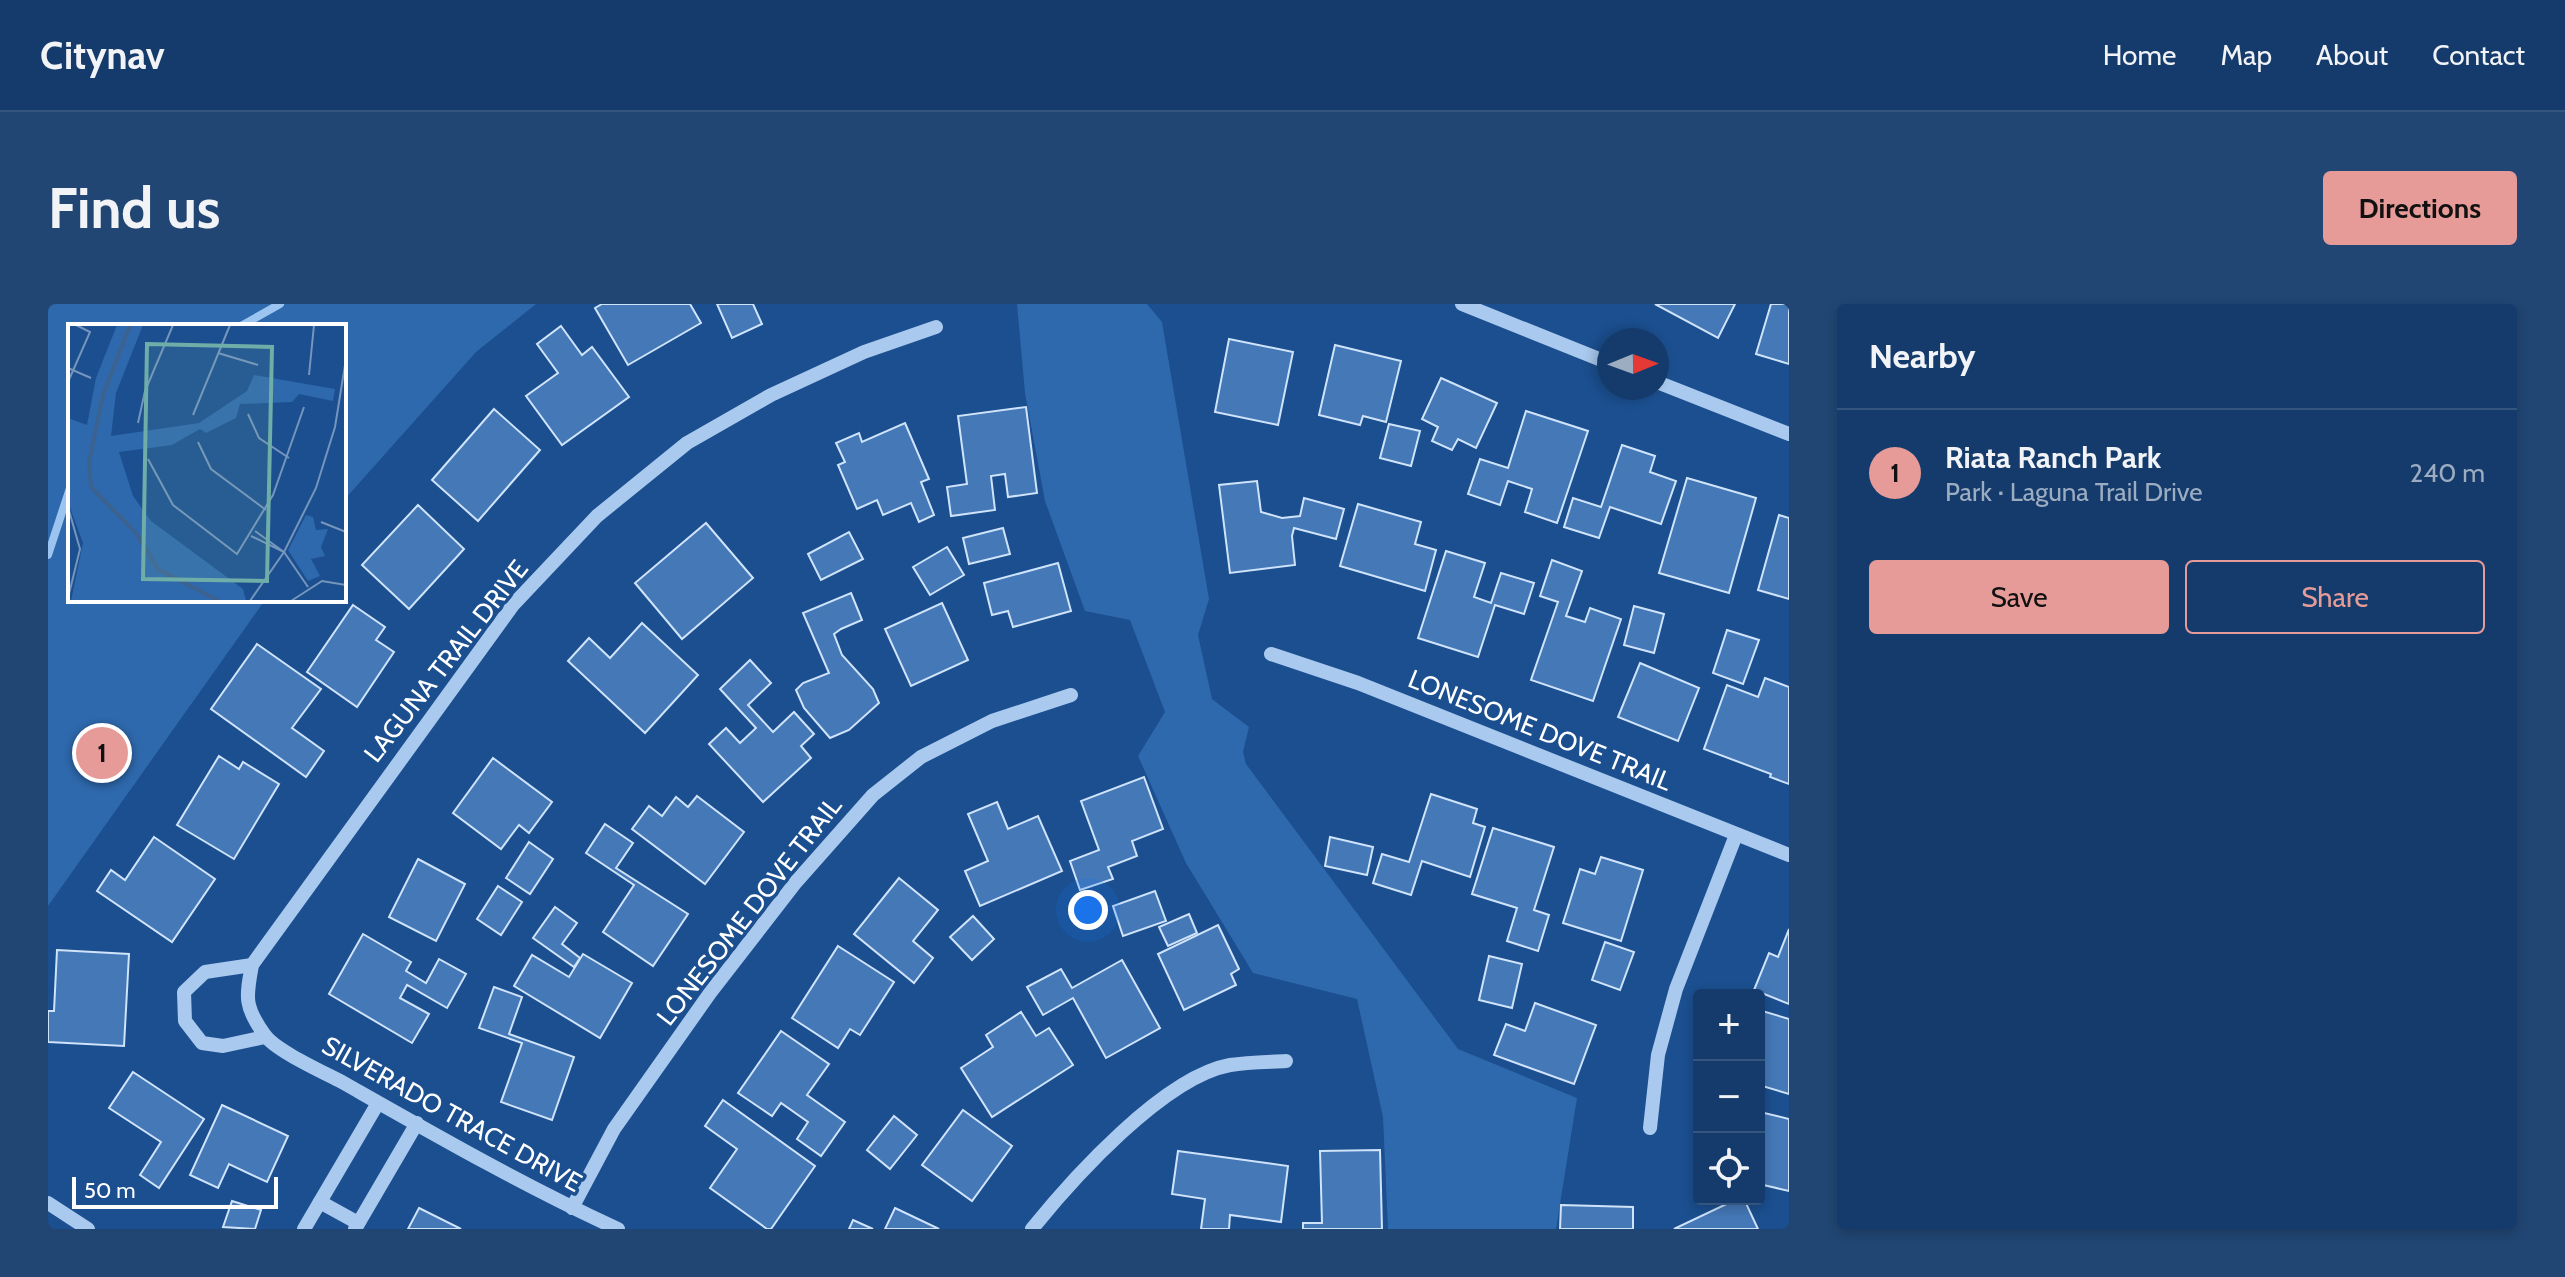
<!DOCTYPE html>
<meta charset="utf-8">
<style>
body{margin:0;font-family:Cabin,sans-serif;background:#214673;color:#f1f3f6}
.controls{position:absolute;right:24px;bottom:24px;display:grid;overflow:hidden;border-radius:8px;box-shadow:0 4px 12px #0003}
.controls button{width:72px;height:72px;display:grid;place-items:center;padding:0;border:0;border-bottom:2px solid #33557e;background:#143b6b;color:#f1f3f6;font:40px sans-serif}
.compass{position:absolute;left:1549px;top:24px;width:72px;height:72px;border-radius:50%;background:#143b6b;box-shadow:0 4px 12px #0003;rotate:89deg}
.scale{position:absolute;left:24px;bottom:20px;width:206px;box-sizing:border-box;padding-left:8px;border:4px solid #fff;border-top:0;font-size:22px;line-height:28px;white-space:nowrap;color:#fff;-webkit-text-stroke:6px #1b4f8f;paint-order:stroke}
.you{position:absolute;left:1040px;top:606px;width:28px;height:28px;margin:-20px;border:6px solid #fff;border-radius:50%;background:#1a73e8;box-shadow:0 0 0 12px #1a73e833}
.badge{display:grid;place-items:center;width:52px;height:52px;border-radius:50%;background:#e69b98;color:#111;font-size:26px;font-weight:700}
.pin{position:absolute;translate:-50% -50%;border:4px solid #fff;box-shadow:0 2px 8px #0006}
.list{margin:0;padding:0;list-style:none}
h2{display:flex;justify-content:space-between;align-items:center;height:104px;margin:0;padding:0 32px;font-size:34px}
h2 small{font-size:26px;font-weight:400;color:#9dadc1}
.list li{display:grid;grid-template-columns:52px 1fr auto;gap:24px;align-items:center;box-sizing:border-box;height:128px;padding:0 32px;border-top:2px solid #33557e}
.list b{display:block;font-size:30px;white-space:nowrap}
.list p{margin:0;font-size:26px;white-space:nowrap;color:#9dadc1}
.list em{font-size:26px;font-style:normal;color:#9dadc1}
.actions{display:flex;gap:16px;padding:24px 32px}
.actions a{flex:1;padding:18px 0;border:2px solid #e69b98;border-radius:8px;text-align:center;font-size:28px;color:#e69b98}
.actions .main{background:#e69b98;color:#111}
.icon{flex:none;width:44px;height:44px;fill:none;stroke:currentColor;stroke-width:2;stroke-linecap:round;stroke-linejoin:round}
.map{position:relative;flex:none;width:1741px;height:925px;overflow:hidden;border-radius:8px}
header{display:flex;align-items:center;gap:48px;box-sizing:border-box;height:112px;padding:0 40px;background:#143b6b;border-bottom:2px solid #33557e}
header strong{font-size:38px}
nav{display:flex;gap:44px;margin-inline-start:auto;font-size:28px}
.intro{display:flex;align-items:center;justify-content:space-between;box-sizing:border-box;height:192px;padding:0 48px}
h1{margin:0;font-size:56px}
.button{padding:20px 36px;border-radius:8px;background:#e69b98;color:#111;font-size:28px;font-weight:700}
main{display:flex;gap:48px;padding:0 48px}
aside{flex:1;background:#143b6b;border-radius:8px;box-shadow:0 4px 12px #0003}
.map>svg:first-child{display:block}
.green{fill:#2e69ad}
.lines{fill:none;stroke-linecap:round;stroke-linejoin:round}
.stream{stroke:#9cc4f0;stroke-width:8}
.building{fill:#4478b7;stroke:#cfe3fa;stroke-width:2}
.minor{stroke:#a9c9ee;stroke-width:14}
.labels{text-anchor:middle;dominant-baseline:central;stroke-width:7;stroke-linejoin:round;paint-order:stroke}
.street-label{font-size:26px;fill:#fff;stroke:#1b4f8f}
.inset-river{fill:none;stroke:#3c6290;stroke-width:4}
.inset-road{fill:none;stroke:#7695bc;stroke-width:2}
.view{fill:#6fada8;fill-opacity:0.15;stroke:#6fada8;stroke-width:4}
.inset-edge{fill:none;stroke:#fff;stroke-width:4}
</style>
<header>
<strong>Citynav</strong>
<nav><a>Home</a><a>Map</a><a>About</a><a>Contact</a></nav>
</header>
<div class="intro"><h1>Find us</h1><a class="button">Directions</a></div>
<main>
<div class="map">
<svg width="1741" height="925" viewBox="0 0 1741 925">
<rect width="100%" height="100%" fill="#1b4f8f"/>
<g class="green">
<polygon points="0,0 488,0 428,48 296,196 296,22 22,22 22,296 217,296 0,602"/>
<polygon points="969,0 1099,0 1114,18 1161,295 1150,331 1164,395 1201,423 1195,448 1198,460 1410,745 1529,794 1508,925 1340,925 1335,813 1309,695 1205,669 1138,559 1090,452 1117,408 1082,316 1037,307 997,197 977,89"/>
</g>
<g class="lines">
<g class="stream">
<polyline points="193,22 232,0"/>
<polyline points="0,251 22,184"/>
</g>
</g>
<g class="building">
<polygon points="554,0 642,0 653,19 580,61 547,4"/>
<polygon points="669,0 705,0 714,20 684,34"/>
<polygon points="1607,0 1687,0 1670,34"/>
<polygon points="1723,0 1741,0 1741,60 1708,50"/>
<polygon points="513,22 534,51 544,43 581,93 514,141 478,92 510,69 489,40"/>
<polygon points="1181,35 1245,48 1230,121 1167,108"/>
<polygon points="1287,41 1353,57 1338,118 1315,112 1312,121 1271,111"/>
<polygon points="1393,74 1449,99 1428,144 1410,135 1404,146 1384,137 1390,123 1374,115"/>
<polygon points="978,103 989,189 960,193 957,170 943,172 947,206 903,212 899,183 919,180 910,112"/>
<polygon points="446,105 492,146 430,217 384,176"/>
<polygon points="1478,107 1540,127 1509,219 1477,208 1484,185 1460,177 1452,201 1420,190 1432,155 1460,164"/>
<polygon points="857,119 881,175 873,178 886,211 871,218 863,199 835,211 829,196 809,205 790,161 797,158 788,139 811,129 814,138"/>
<polygon points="1341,120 1372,127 1363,162 1332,154"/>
<polygon points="1574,141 1607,152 1602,168 1628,177 1613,220 1562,203 1551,234 1516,223 1525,194 1553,203"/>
<polygon points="1639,174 1708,194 1681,289 1611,269"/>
<polygon points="1209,177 1213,208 1234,214 1252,212 1256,194 1296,205 1288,235 1246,224 1244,232 1247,261 1182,269 1171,181"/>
<polygon points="1310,200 1373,218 1367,240 1388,246 1377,287 1292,262"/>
<polygon points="370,201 416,245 361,305 314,261"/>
<polygon points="1731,211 1741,214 1741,295 1710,286"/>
<polygon points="658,219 705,274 634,335 587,279"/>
<polygon points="955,224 962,250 921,260 915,234"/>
<polygon points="801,228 815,255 773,276 760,250"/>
<polygon points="899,243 916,271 882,291 865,263"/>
<polygon points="1398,247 1437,259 1426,293 1443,299 1453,269 1486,279 1476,310 1447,301 1430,353 1370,334"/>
<polygon points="1504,256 1534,267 1518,312 1537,318 1542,304 1573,315 1545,397 1483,376 1510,298 1492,292"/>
<polygon points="1010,259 1023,307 965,323 960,307 944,311 936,279"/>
<polygon points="803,289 814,316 793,325 786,330 794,351 825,385 831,399 801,426 782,434 756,404 748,386 755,379 781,369 755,309"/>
<polygon points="894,299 920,356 863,382 837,325"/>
<polygon points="305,301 337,323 328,336 346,348 309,403 259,368"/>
<polygon points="1586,302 1616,310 1606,349 1576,341"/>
<polygon points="594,319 650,371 597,429 520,357 541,334 562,354"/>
<polygon points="1679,326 1711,336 1695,380 1665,369"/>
<polygon points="209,340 273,385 244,424 276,447 258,473 163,405"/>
<polygon points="702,356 723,379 700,401 725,428 746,408 766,430 753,442 763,454 715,498 661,440 678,424 692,439 708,424 672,385"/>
<polygon points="1592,359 1651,384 1630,437 1570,413"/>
<polygon points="1717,374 1741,383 1741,480 1722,473 1723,470 1656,445 1679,381 1710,393"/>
<polygon points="171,452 191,465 195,458 231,480 186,555 129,521"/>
<polygon points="445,454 504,498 481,529 471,521 453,545 405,509"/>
<polygon points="1096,473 1115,525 1084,537 1089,552 1060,563 1065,575 1032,586 1022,557 1051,546 1033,497"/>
<polygon points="1383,490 1429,505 1425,519 1437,523 1422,573 1374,557 1363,591 1325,579 1334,550 1361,558"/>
<polygon points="649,492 696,528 657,580 584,525 601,502 614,512 628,493 640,503"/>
<polygon points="949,498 960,525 990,512 1014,567 932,602 917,567 940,557 920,510"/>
<polygon points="557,520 585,539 568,564 640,610 605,662 555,628 586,581 538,549"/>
<polygon points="1445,524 1506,543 1486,606 1501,611 1490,647 1459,637 1469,604 1424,590"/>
<polygon points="106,533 167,575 124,638 49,587 63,566 77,576"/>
<polygon points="1282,533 1325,543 1319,571 1277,562"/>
<polygon points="481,538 505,555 482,590 458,574"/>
<polygon points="1553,553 1595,566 1573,637 1515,619 1532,565 1547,570"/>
<polygon points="370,555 417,580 388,637 341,613"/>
<polygon points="851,574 890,606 865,637 885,654 866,679 806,630"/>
<polygon points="450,582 474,598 453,631 429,615"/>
<polygon points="1107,587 1118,617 1075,632 1065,602"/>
<polygon points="507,603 529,619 514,640 532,654 526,663 485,634"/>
<polygon points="1141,610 1149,629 1120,642 1111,623"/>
<polygon points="925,612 946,635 924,656 902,633"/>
<polygon points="1170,621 1191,665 1183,670 1188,681 1136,706 1110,650"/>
<polygon points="1741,625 1741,700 1706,686 1721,649 1730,653"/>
<polygon points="315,630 363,658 358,667 378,679 391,655 418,670 399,704 359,681 352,694 381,710 364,739 281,690"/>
<polygon points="1557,638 1586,648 1572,686 1544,676"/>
<polygon points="790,642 846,678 812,731 802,725 790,744 744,714"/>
<polygon points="9,646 81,650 76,742 0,738 0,707 6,707"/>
<polygon points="535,650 584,679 552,734 466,682 484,651 521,673"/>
<polygon points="1441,652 1474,660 1464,704 1431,696"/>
<polygon points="1074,656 1112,724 1058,754 1025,694 995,711 979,683 1013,665 1024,684"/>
<polygon points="446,683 474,693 461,730 526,753 504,816 453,798 474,739 431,724"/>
<polygon points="1487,699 1548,721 1526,780 1446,751 1458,720 1477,727"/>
<polygon points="1711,706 1741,715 1741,790 1711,781"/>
<polygon points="973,708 988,732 1001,724 1025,761 944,813 913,764 945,743 938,731"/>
<polygon points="733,727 781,760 759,791 797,818 773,852 749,835 760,818 733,799 724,812 690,789"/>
<polygon points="85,768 156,815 111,884 92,871 113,838 61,804"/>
<polygon points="675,796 767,862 723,925 719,925 662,884 689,845 657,822"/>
<polygon points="174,801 240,832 219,878 181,860 170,884 142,871"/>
<polygon points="915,806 964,842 924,897 874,861"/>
<polygon points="1712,808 1741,815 1741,887 1711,880"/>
<polygon points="846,812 869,831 842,865 819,846"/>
<polygon points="1332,846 1334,925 1255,925 1255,919 1274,919 1272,847"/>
<polygon points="1130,847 1240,862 1233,918 1182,911 1181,925 1153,925 1157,895 1124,890"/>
<polygon points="1689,895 1696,895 1710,925 1626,925"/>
<polygon points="184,897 213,906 207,925 175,923"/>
<polygon points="1513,901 1585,903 1585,925 1512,925"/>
<polygon points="371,904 413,925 360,925"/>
<polygon points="847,904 891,925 837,925"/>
<polygon points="805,916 825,925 801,925"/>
</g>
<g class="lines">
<g class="minor">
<polyline points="1414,0 1561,59"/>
<polyline points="1609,78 1741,130"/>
<polyline points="1223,350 1310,379 1741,551"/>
<polyline points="204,661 157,668 136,688 137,717 154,739 175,742 217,733"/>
<polyline points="1602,824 1610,751 1628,685 1688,531"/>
<polyline points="272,898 310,919"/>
<polyline points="0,899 40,925"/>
<polyline points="524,904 566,825 662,689 748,578 825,491 873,453 944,417 1023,391"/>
<polyline points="256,925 330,799"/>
<polyline points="307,925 369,819"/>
<path d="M570,925C476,882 384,829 294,778C275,768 226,746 216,730C196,702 198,693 204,661L465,301L549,212L639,139L723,91L816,48L888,23"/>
<path d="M984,925C1025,874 1116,773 1182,761C1200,758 1220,758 1238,757"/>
</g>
</g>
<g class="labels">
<g class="street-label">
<text transform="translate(398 357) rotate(-52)">LAGUNA TRAIL DRIVE</text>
<text transform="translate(1492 426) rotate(22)">LONESOME DOVE TRAIL</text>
<text transform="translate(701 607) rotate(-52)">LONESOME DOVE TRAIL</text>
<text transform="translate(404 810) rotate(29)">SILVERADO TRACE DRIVE</text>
</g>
</g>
<g transform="translate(20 20)">
<rect width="278" height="278" fill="#1b4f8f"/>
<path d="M49,1H75L48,69L43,112L131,99L179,67L186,51L267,65L265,77L231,70L224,78L172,80L168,94L138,109L132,105L104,121L51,128L65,172L83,197L175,265L178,277H3L15,219L0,178V94L19,101L28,54ZM238,191L245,193L248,206L260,205L253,223L257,232L243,235L252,252L240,257L220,226Z" fill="#2e69ad"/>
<path class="inset-river" d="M62,1L35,71L21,138L23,163L68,209L90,245L151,277"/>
<path class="inset-road" d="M150,29L190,41M0,44L23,54M241,51L246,1M0,58L22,8L8,1M180,90L191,114L221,134M125,91L162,1M70,99L77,67L105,1M130,118L143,145L198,186M80,135L105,181L169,230L205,171L236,83M0,183L12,225L0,274M253,198L278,208M0,205V249M183,212L216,228L187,207M216,228L240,263M182,277L216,228L248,164L267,103L278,35M223,277L254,257L278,261"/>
<path class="view" d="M79,20L204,23L199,257L75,255Z"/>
<rect width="278" height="278" class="inset-edge"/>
</g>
</svg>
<div class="controls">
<button>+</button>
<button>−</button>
<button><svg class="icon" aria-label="locate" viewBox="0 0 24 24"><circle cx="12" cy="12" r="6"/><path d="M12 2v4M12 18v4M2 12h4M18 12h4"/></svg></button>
</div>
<svg class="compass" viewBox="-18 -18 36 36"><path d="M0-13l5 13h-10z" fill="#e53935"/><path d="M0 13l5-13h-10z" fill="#9dadc1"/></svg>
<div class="scale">50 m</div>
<div class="you"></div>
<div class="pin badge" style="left:54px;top:449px">1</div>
</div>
<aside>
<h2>Nearby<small></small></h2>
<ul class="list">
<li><span class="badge">1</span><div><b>Riata Ranch Park</b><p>Park · Laguna Trail Drive</p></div><em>240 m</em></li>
</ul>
<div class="actions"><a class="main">Save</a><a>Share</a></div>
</aside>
</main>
